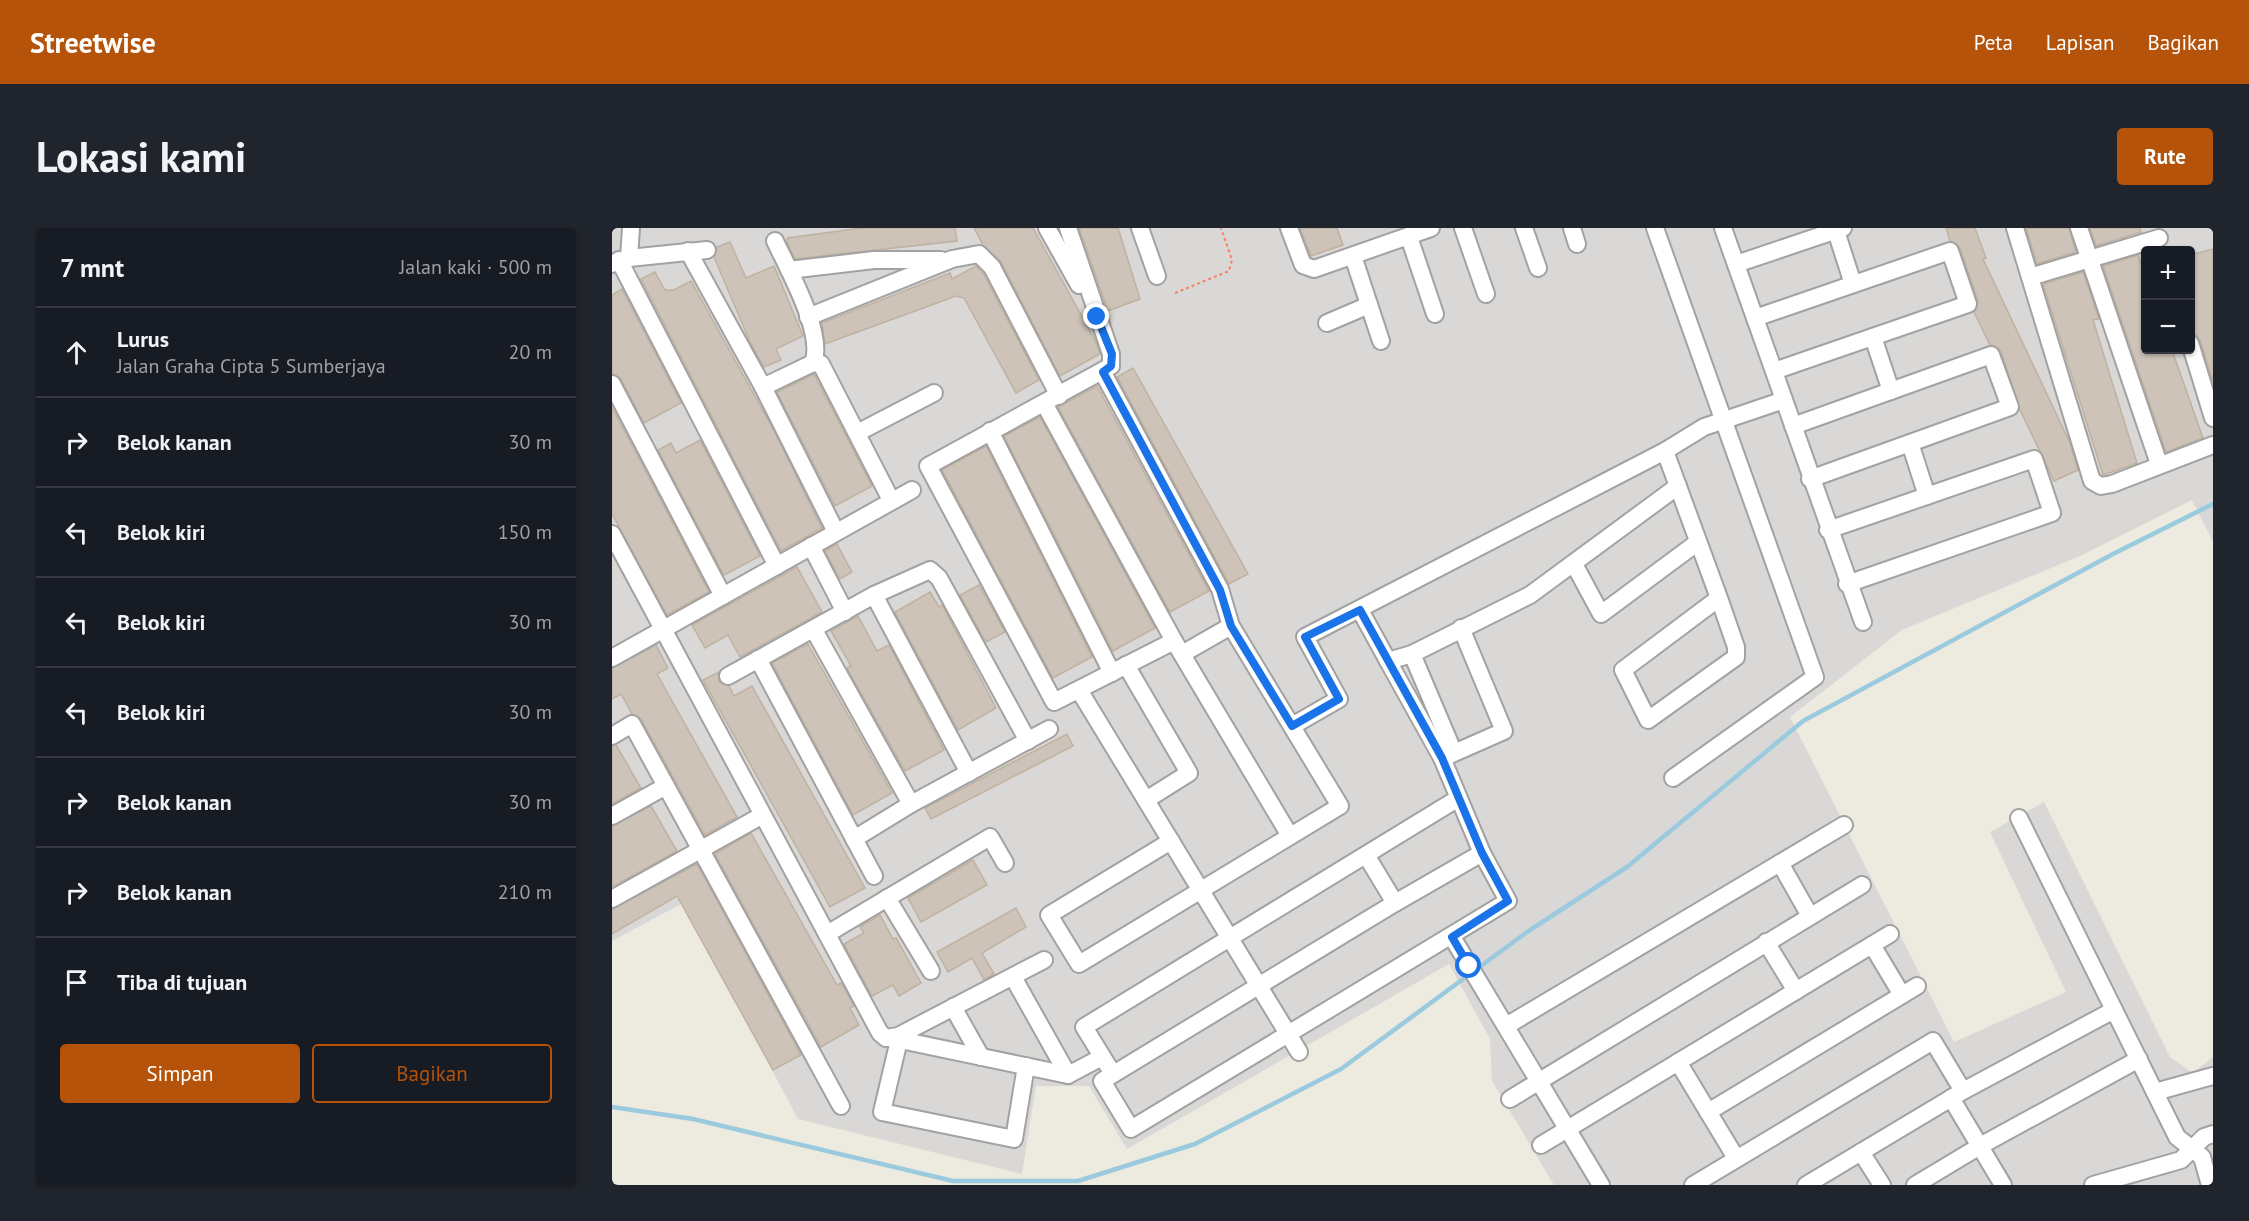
<!DOCTYPE html>
<html lang="id">
<meta charset="utf-8">
<style>
body{margin:0;font-family:"PT Sans",sans-serif;background:#20242c;color:#f1f3f6}
.controls{position:absolute;right:18px;top:18px;display:grid;overflow:hidden;border-radius:6px;box-shadow:0 2px 4px #0004}
.controls button{width:54px;height:54px;display:grid;place-items:center;padding:0;border:0;border-bottom:2px solid #363941;background:#171b24;color:#f1f3f6;font:30px sans-serif}
.stop{position:absolute;width:18px;height:18px;margin:-14px;border:4px solid #1a73e8;border-radius:50%;background:#fff}
.stop.end{background:#1a73e8;border-color:#fff;box-shadow:0 2px 6px #0008}
.list{margin:0;padding:0;list-style:none}
h2{display:flex;justify-content:space-between;align-items:center;height:78px;margin:0;padding:0 24px;font-size:26px}
h2 small{font-size:20px;font-weight:400;color:#9ea1a6}
.list li{display:grid;grid-template-columns:39px 1fr auto;gap:18px;align-items:center;box-sizing:border-box;height:90px;padding:0 24px;border-top:2px solid #363941}
.list b{display:block;font-size:22px;white-space:nowrap}
.list p{margin:0;font-size:20px;white-space:nowrap;color:#9ea1a6}
.list em{font-size:20px;font-style:normal;color:#9ea1a6}
.actions{display:flex;gap:12px;padding:18px 24px}
.actions a{flex:1;padding:14px 0;border:2px solid #b45309;border-radius:6px;text-align:center;font-size:21px;color:#b45309}
.actions .main{background:#b45309;color:#fff}
.icon{flex:none;width:33px;height:33px;fill:none;stroke:currentColor;stroke-width:2;stroke-linecap:round;stroke-linejoin:round}
.map{position:relative;flex:none;width:1601px;height:957px;overflow:hidden;border-radius:6px}
header{display:flex;align-items:center;gap:36px;box-sizing:border-box;height:84px;padding:0 30px;background:#b45309;color:#fff}
header strong{font-size:28px}
nav{display:flex;gap:33px;margin-inline-start:auto;font-size:21px}
.intro{display:flex;align-items:center;justify-content:space-between;box-sizing:border-box;height:144px;padding:0 36px}
h1{margin:0;font-size:42px}
.button{padding:15px 27px;border-radius:6px;background:#b45309;color:#fff;font-size:21px;font-weight:700}
main{display:flex;gap:36px;padding:0 36px}
aside{flex:1;background:#171b24;border-radius:6px;box-shadow:0 2px 4px #0004}
.map>svg:first-child{display:block}
.residential{fill:#d9d8d7;fill-rule:evenodd}
.lines{fill:none;stroke-linecap:round;stroke-linejoin:round}
.stream{stroke:#9bcadf;stroke-width:4.5}
.building{fill:#cdc3b8;stroke:#c0b1a0;stroke-width:1.5}
.minor-casing{stroke:#a2a2a2;stroke-width:20}
.path{stroke:#ff7c5e;stroke-width:2;stroke-dasharray:3 3;stroke-linecap:butt}
.minor{stroke:#fff;stroke-width:16}
.route{stroke:#1a73e8;stroke-width:8}
</style>
<header>
<strong>Streetwise</strong>
<nav><a>Peta</a><a>Lapisan</a><a>Bagikan</a></nav>
</header>
<div class="intro"><h1>Lokasi kami</h1><a class="button">Rute</a></div>
<main>
<aside>
<h2>7 mnt<small>Jalan kaki · 500 m</small></h2>
<ul class="list">
<li><svg class="icon" aria-label="ahead" viewBox="0 0 24 24"><path d="M12 20V5M6 11l6-6 6 6"/></svg><div><b>Lurus</b><p>Jalan Graha Cipta 5 Sumberjaya</p></div><em>20 m</em></li>
<li><svg class="icon" aria-label="right" viewBox="0 0 24 24"><path d="M7 20v-9h11M14 6l5 5-5 5"/></svg><div><b>Belok kanan</b></div><em>30 m</em></li>
<li><svg class="icon" aria-label="left" viewBox="0 0 24 24"><path d="M17 20v-9H6M10 6l-5 5 5 5"/></svg><div><b>Belok kiri</b></div><em>150 m</em></li>
<li><svg class="icon" aria-label="left" viewBox="0 0 24 24"><path d="M17 20v-9H6M10 6l-5 5 5 5"/></svg><div><b>Belok kiri</b></div><em>30 m</em></li>
<li><svg class="icon" aria-label="left" viewBox="0 0 24 24"><path d="M17 20v-9H6M10 6l-5 5 5 5"/></svg><div><b>Belok kiri</b></div><em>30 m</em></li>
<li><svg class="icon" aria-label="right" viewBox="0 0 24 24"><path d="M7 20v-9h11M14 6l5 5-5 5"/></svg><div><b>Belok kanan</b></div><em>30 m</em></li>
<li><svg class="icon" aria-label="right" viewBox="0 0 24 24"><path d="M7 20v-9h11M14 6l5 5-5 5"/></svg><div><b>Belok kanan</b></div><em>210 m</em></li>
<li><svg class="icon" aria-label="arrive" viewBox="0 0 24 24"><path d="M6 21V4h12l-3 4 3 4H6"/></svg><div><b>Tiba di tujuan</b></div></li>
</ul>
<div class="actions"><a class="main">Simpan</a><a>Bagikan</a></div>
</aside>
<div class="map">
<svg width="1601" height="957" viewBox="0 0 1601 957">
<rect width="100%" height="100%" fill="#edeadf"/>
<path class="residential" d="M0,0H1601V314L1580,272L1468,328L1290,402L1178,489L1342,814L1454,764L1378,604L1432,574L1558,829L1581,845L1601,829V957H942L880,853L878,811L837,736L515,921L477,858H424L410,946L186,891L71,675L0,713ZM1534,22H1578V122H1534Z"/>
<g class="lines">
<polyline class="stream" points="0,879 81,891 341,953 466,953 583,916 729,841 915,704 1015,639 1191,493 1501,326 1601,276"/>
</g>
<g class="building">
<polygon points="250,0 343,0 345,13 183,31 175,14 175,10"/>
<polygon points="362,0 421,0 483,112 488,126 448,148 389,34 371,17"/>
<polygon points="467,0 506,0 528,71 496,83"/>
<polygon points="688,0 725,0 731,17 699,28"/>
<polygon points="1334,0 1363,0 1374,30 1371,31 1458,215 1466,242 1442,253 1408,182 1389,123 1385,119 1378,117 1362,84 1366,73 1348,20 1338,13"/>
<polygon points="1414,0 1457,0 1464,24 1425,36"/>
<polygon points="1478,0 1528,0 1529,4 1484,18"/>
<polygon points="118,14 134,50 162,38 191,108 164,121 169,132 152,139 138,114 102,29 105,19"/>
<polygon points="1601,21 1601,154 1588,112 1578,105 1578,27"/>
<polygon points="1526,27 1533,48 1533,122 1560,122 1591,210 1554,224 1491,38"/>
<polygon points="364,38 371,45 427,152 404,165 352,70 344,68 213,116 210,95 338,45 340,51"/>
<polygon points="43,44 53,62 62,62 79,53 160,199 210,300 169,323 29,51"/>
<polygon points="1471,44 1487,91 1481,92 1525,235 1491,247 1431,56"/>
<polygon points="10,61 69,175 32,195 9,151 0,146 0,67"/>
<polygon points="521,140 636,346 617,356 505,149"/>
<polygon points="202,146 260,258 223,278 165,164"/>
<polygon points="485,158 597,363 558,384 446,179"/>
<polygon points="0,179 97,364 55,387 0,286"/>
<polygon points="428,189 543,400 501,423 392,208"/>
<polygon points="88,212 148,328 112,347 46,222 59,215 64,225"/>
<polygon points="374,218 480,429 441,450 330,242"/>
<polygon points="225,316 240,344 228,351 213,323"/>
<polygon points="185,339 210,384 128,429 116,407 93,420 80,397"/>
<polygon points="367,357 393,404 374,414 348,367"/>
<polygon points="318,364 327,379 330,377 384,480 346,502 283,384"/>
<polygon points="246,388 265,423 277,417 332,522 293,543 235,440 239,438 219,403"/>
<polygon points="196,416 280,565 241,587 160,435"/>
<polygon points="44,417 56,440 45,446 125,589 93,607 29,491 20,486 9,466 0,471 0,440"/>
<polygon points="107,444 107,454 117,458 122,468 140,458 253,660 218,679 91,452"/>
<polygon points="455,506 461,518 319,591 313,580"/>
<polygon points="4,517 29,560 0,576 0,518"/>
<polygon points="39,578 65,623 0,659 0,598"/>
<polygon points="139,605 225,757 229,755 242,778 238,780 247,797 209,819 103,626"/>
<polygon points="361,632 375,657 309,694 296,670"/>
<polygon points="85,636 189,827 161,842 65,668 0,706 0,681"/>
<polygon points="404,680 414,699 370,725 382,746 372,752 360,730 336,744 325,724"/>
<polygon points="268,687 281,711 284,710 309,755 287,768 281,757 260,768 232,716 252,705 248,699"/>
</g>
<g class="lines">
<g class="minor-casing">
<g id="minor">
<polyline points="435,0 467,57"/>
<polyline points="456,0 499,126 499,138 316,238 442,474 562,413 678,608"/>
<polyline points="528,0 545,48"/>
<polyline points="677,0 691,37 702,41 819,0"/>
<polyline points="851,0 874,66"/>
<polyline points="912,0 926,40"/>
<polyline points="960,0 965,16"/>
<polyline points="1043,0 1203,449 1061,550"/>
<polyline points="1111,0 1251,394"/>
<polyline points="1403,0 1480,253 1489,258 1500,256 1601,217"/>
<polyline points="1467,0 1547,236"/>
<polyline points="1224,3 1241,56"/>
<polyline points="797,9 823,86"/>
<path d="M163,13C176,41 213,106 201,135"/>
<polyline points="76,23 151,159 224,304"/>
<polyline points="741,28 769,113"/>
<polyline points="17,30 19,0"/>
<polyline points="7,32 165,338"/>
<polyline points="0,36 17,30 95,22"/>
<polyline points="1124,36 1231,0"/>
<polyline points="177,42 262,32 329,32"/>
<polyline points="1418,49 1547,10"/>
<polyline points="196,89 340,31 367,26 380,39 447,168"/>
<polyline points="1143,90 1338,23 1356,76 1162,143"/>
<polyline points="715,95 757,77"/>
<polyline points="1261,109 1279,163"/>
<polyline points="1578,115 1601,190"/>
<polyline points="491,145 608,361 619,398 728,578 467,736 437,687 559,613"/>
<polyline points="0,156 111,368"/>
<polyline points="151,159 201,135 209,136 279,272"/>
<polyline points="432,175 562,413"/>
<polyline points="1181,198 1379,127 1398,179 1198,251"/>
<polyline points="378,203 500,445"/>
<polyline points="245,205 322,165"/>
<polyline points="1298,215 1315,268"/>
<polyline points="1053,223 1107,370 1124,419 1124,429 1036,492 1011,442 1107,370"/>
<polyline points="1216,302 1422,231 1440,285 1235,356"/>
<polyline points="0,306 268,805 274,810 286,808 432,732"/>
<polyline points="199,318 233,384"/>
<polyline points="962,336 989,386 1086,314"/>
<polyline points="262,367 357,545"/>
<polyline points="748,382 776,433 800,426 918,367 1066,258"/>
<polyline points="202,402 299,576"/>
<polyline points="570,426 619,398"/>
<polyline points="800,426 842,525 892,503 849,400"/>
<polyline points="0,430 300,262"/>
<polyline points="146,431 262,648"/>
<polyline points="776,433 830,530 840,526"/>
<polyline points="514,437 577,545 534,572"/>
<polyline points="116,448 262,367 318,342 327,350 416,513"/>
<polyline points="467,462 687,824"/>
<polyline points="680,498 727,471 693,409 1053,223 1092,199 1172,172"/>
<polyline points="0,508 20,496 229,878"/>
<polyline points="0,588 54,558"/>
<polyline points="1407,590 1565,909 1590,929 1598,957"/>
<polyline points="242,611 299,576 437,501"/>
<polyline points="754,627 783,675 490,853 519,901 896,673 870,625 830,530"/>
<polyline points="1168,635 1198,688"/>
<polyline points="275,670 319,743"/>
<polyline points="0,671 149,588"/>
<polyline points="783,675 870,625"/>
<polyline points="215,706 378,609 393,635"/>
<polyline points="840,709 989,957"/>
<polyline points="1154,714 1184,763"/>
<polyline points="1260,717 1290,767"/>
<polyline points="401,749 456,847"/>
<polyline points="341,779 369,829"/>
<polyline points="894,798 1232,597"/>
<polyline points="279,810 456,847 490,829"/>
<polyline points="287,812 270,884 402,911 414,838"/>
<polyline points="1066,834 1124,930"/>
<polyline points="501,846 472,799 845,571"/>
<polyline points="1543,864 1601,848"/>
<polyline points="1339,870 1391,957"/>
<polyline points="898,871 1250,657"/>
<polyline points="1096,884 1305,758"/>
<polyline points="929,917 1278,706"/>
<polyline points="1249,924 1270,957"/>
<polyline points="1081,957 1321,813 1351,863"/>
<polyline points="1194,957 1351,863 1502,782"/>
<polyline points="1303,957 1368,918 1527,831"/>
<polyline points="1481,957 1569,932 1592,909 1601,906"/>
</g>
</g>
<polyline class="path" points="563,65 617,43 620,32 609,0"/>
<use href="#minor" class="minor"/>
</g>
<g class="lines">
<polyline class="route" points="485,89 500,126 499,138 491,144 608,362 619,398 680,498 727,471 693,409 748,382 830,530 870,625 896,673 840,709 857,738"/>
</g>
</svg>
<div class="controls">
<button>+</button>
<button>−</button>
</div>
<div class="stop" style="left:857px;top:738px"></div>
<div class="stop end" style="left:485px;top:89px"></div>
</div>
</main>
